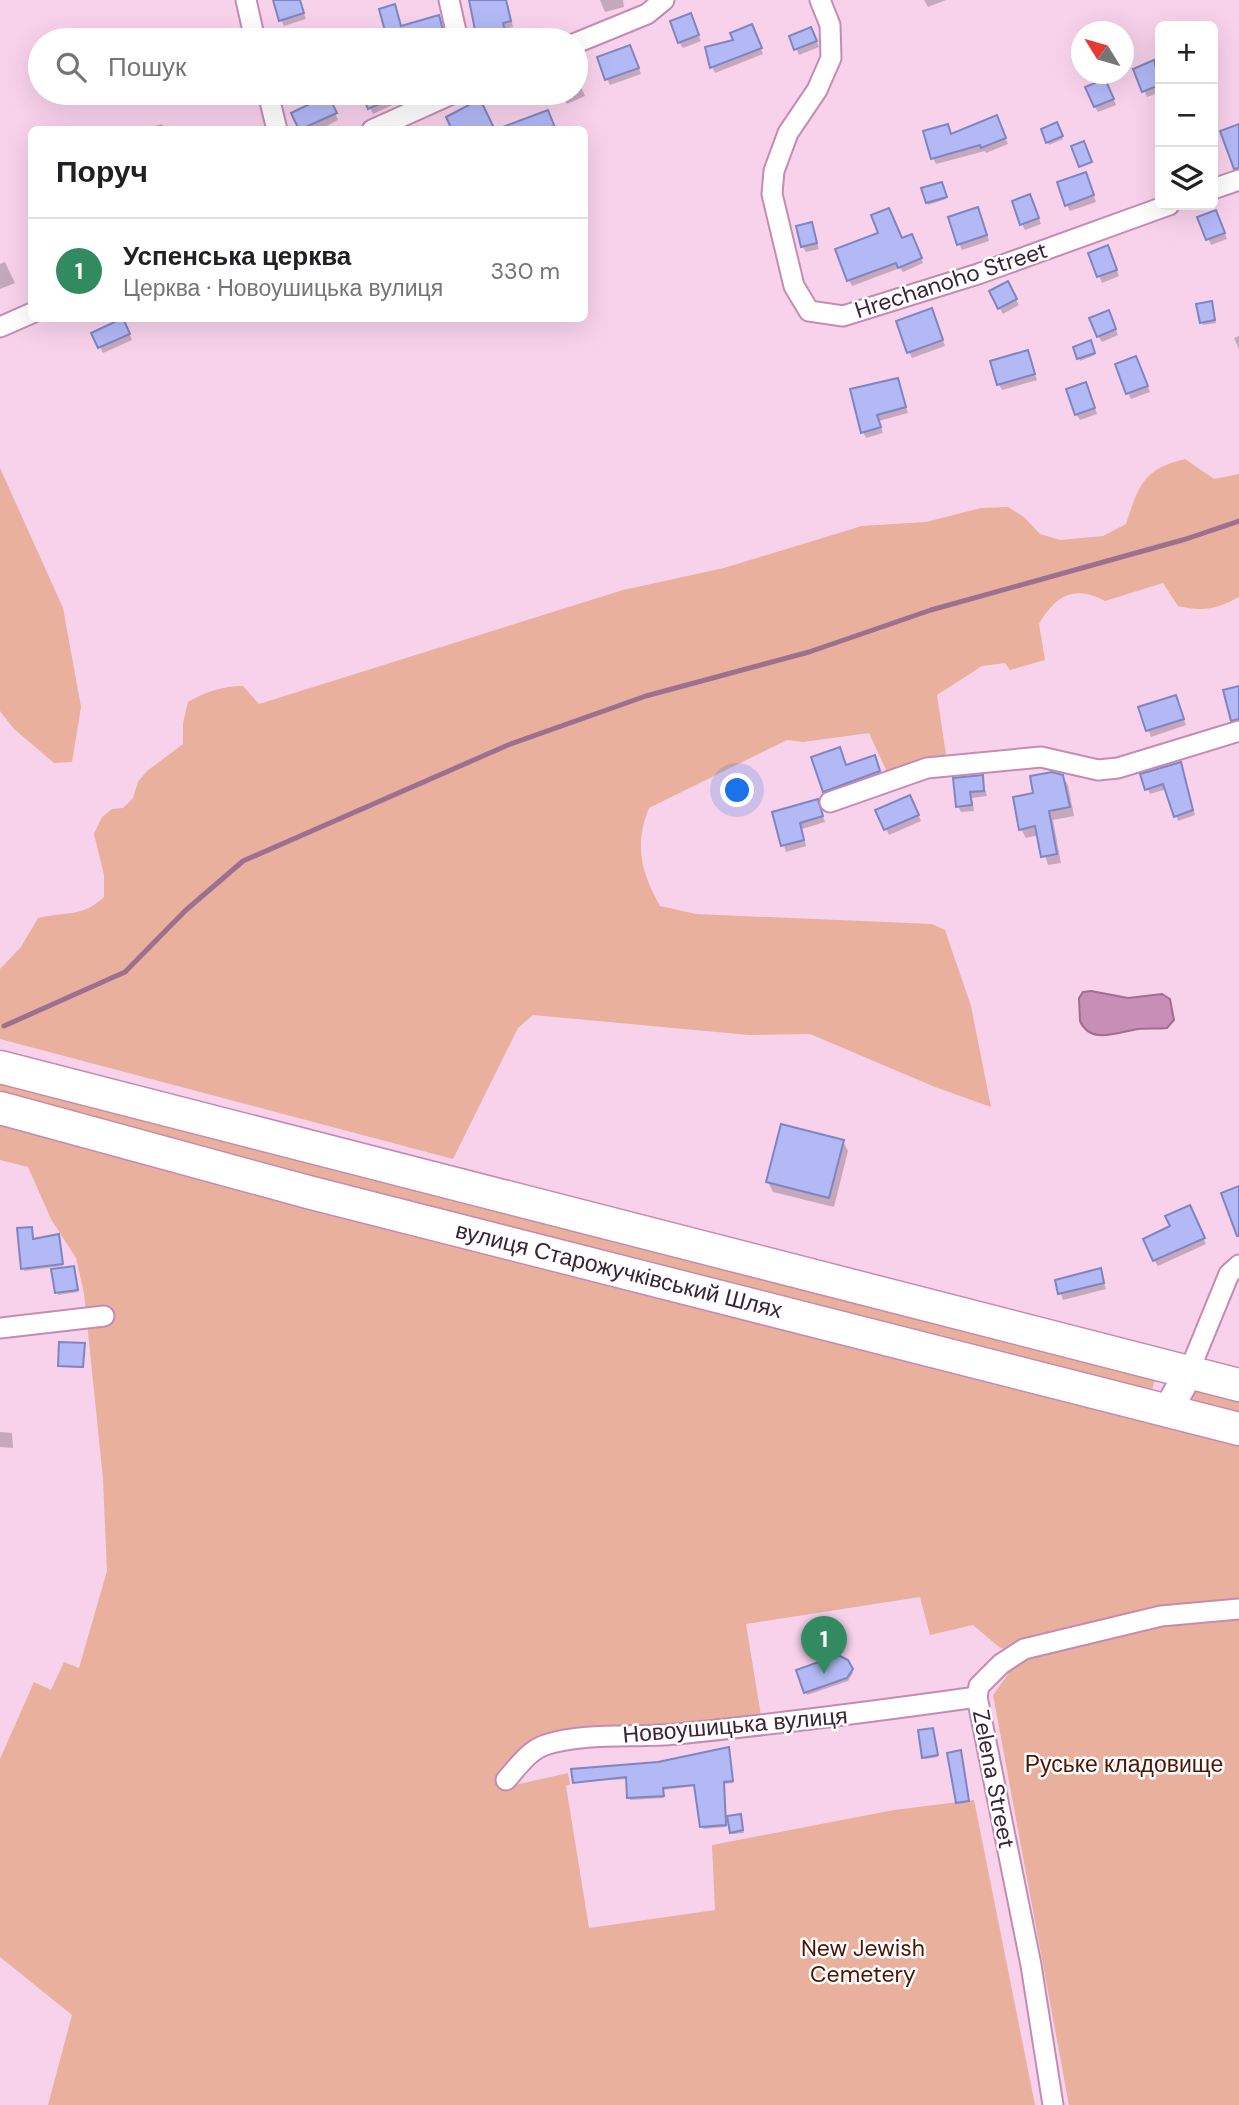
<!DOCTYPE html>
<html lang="uk">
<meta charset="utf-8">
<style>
body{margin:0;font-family:"DM Sans",sans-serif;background:#f2f2f2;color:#202124}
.controls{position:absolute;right:21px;top:21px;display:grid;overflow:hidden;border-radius:10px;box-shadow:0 7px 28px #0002}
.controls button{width:63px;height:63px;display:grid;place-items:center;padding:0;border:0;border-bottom:2px solid #e0e0e0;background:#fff;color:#202124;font:35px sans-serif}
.compass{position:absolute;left:1071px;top:21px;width:63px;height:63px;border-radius:50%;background:#fff;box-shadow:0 7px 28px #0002;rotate:307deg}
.you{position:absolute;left:738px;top:791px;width:24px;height:24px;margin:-18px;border:5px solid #fff;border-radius:50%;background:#1a73e8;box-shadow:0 0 0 10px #1a73e833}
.badge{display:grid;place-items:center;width:46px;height:46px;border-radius:50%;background:#328b60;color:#fff;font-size:23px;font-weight:700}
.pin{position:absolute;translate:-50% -58px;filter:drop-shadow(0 2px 4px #0008)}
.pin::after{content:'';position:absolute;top:37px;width:24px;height:21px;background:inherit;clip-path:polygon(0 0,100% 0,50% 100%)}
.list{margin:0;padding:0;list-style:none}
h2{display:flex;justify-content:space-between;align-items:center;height:91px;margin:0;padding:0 28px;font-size:30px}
h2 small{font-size:23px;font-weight:400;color:#757577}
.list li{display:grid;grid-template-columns:46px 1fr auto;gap:21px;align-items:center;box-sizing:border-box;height:105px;padding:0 28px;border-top:2px solid #e0e0e0}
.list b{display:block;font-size:26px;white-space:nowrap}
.list p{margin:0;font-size:23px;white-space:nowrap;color:#757577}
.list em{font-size:23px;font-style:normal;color:#757577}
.icon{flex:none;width:38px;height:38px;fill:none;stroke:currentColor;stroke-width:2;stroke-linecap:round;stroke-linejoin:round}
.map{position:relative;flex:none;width:1239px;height:2105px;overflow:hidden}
.search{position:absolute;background:#fff;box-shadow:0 7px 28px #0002;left:28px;top:28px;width:560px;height:77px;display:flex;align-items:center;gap:18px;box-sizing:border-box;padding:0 24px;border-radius:38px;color:#757577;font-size:26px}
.panel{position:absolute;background:#fff;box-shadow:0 7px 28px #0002;left:28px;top:126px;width:560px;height:196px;border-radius:10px}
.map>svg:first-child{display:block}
.green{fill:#e8b09d}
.water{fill:#c88fb6;stroke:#9e6f8f;stroke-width:2}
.shadow{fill:#0003}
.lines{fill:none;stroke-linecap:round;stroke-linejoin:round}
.stream{stroke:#9e6f8f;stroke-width:5}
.building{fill:#b2b9f5;stroke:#7f85c0;stroke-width:2}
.minor-casing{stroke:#c68bb3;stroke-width:23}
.secondary-casing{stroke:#c68bb3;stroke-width:32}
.primary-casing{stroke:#c68bb3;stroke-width:35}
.minor{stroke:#fff;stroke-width:19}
.secondary{stroke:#fff;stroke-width:28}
.primary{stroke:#fff;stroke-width:32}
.labels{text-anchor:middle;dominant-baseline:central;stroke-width:5;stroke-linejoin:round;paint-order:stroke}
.street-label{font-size:23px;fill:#3b2434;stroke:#fff}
.park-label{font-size:23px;fill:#4e1400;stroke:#fff}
</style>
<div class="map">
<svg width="1239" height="2105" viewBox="0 0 1239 2105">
<rect width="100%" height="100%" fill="#f8d2eb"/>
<g class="green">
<path d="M1185,459L1214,479L1239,474V597C1217,609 1203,612 1178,606L1163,583L1105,601C1074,584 1055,596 1039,624L1045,660L1010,670L1005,663L982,666L937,695L946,755L887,772L869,733L803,742L787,740L649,808C634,845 641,872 660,906L696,914L932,924L945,930L971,1006L991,1107L935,1087L810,1034L749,1035L533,1015L518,1028L453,1159L0,1039V969L21,947L38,918C67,911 81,918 104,897V875L94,834L102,817L112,809L123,808L133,798L138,782L147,771L183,744V723L188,702C205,692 223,686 243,686L259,704L623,590L724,568L862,526L926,522L981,508L1008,507L1024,517L1040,534L1060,540L1103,536L1126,524C1139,485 1143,469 1185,459Z"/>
<polygon points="0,468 63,608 81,707 72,762 54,763 13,728 0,711"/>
<polygon points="0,1079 1156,1374 1151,1395 0,1100"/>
<polygon points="0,1115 892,1357 1239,1446 1239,2105 1069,2105 993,1695 1021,1656 999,1647 973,1625 930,1635 920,1597 746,1624 762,1722 544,1741 506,1787 568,1773 570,1784 566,1786 589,1928 715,1910 712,1845 894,1810 974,1800 1035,2105 48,2105 72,2015 0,1957 0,1759 34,1682 51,1690 64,1662 79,1668 107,1571 103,1479 84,1293 76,1258 51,1219 28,1167 0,1160"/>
<polygon points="1202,1385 1239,1395 1239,1419 1196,1408 1193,1396"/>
</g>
<path class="water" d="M1091,991L1128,998L1162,994L1170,999L1174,1020L1167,1028C1158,1029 1149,1028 1139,1029C1120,1031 1091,1046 1080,1021L1079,998L1083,992Z"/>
<g class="shadow">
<polygon points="284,0 299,0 306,19 284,26 281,20"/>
<polygon points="470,0 507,0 513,27 505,29 508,40 479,40"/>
<polygon points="600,0 623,0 624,7 605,12"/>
<polygon points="924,0 946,0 928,7"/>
<polygon points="394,6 402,28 438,17 445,36 432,40 390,40 381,10"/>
<polygon points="694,21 701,41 683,48 679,42"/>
<polygon points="755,32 763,54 715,73 712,67"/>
<polygon points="814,35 819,47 799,55 791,37"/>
<polygon points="633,52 641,74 610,85 607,79"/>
<polygon points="1153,63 1160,77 1160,92 1147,97 1135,70"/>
<polygon points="576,75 585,96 567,104 561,93 576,93"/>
<polygon points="1108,86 1116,105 1098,112 1095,107"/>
<polygon points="363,93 405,93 408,98 373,114"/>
<polygon points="330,103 338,120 319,130 301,130 293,114"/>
<polygon points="999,123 1008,144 986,153 985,151 936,164 933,158 948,126 952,135"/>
<polygon points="162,124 165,130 150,130 149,128"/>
<polygon points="1057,124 1063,139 1049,145 1043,130"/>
<polygon points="1089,180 1096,202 1070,211 1067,205"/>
<polygon points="943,186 946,199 928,205 927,202"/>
<polygon points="1033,202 1041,224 1025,230 1022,224"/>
<polygon points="1216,212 1227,239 1211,245 1200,218"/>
<polygon points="981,215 989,241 962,250 959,244"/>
<polygon points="812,224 819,249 806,252 802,246"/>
<polygon points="902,240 914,241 923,263 903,272 900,268 852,286 849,280"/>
<polygon points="1111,253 1119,276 1102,283 1091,254"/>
<polygon points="5,262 15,283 0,289 0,264"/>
<polygon points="1007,283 1019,305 1003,314 991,292"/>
<polygon points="1212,305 1216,323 1203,325 1198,306"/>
<polygon points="932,311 945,346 912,358 909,352"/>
<polygon points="1111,318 1118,335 1102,342 1098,336"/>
<polygon points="126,326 132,340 103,353 94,334"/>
<polygon points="1239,336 1239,349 1234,338"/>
<polygon points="1091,344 1095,355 1080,361 1075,348"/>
<polygon points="1027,352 1037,380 1002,390 999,384"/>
<polygon points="1139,364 1150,392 1131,399 1128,393"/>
<polygon points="897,380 908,413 879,421 883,433 866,438 863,432"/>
<polygon points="1089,390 1097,414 1080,420 1076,414"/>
<polygon points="1175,697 1186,725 1151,737 1140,708"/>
<polygon points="839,749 847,766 874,757 884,781 830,801 814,758"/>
<polygon points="1180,764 1195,815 1178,821 1167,789 1150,794 1142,775"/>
<polygon points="1062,776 1068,785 1074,816 1053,820 1061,863 1048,865 1039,835 1026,838 1021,829 1035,795"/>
<polygon points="982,777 987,796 972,798 974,811 961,812 958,806"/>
<polygon points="817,801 825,822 802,829 806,846 786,852 774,813"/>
<polygon points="913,802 921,821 889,835 886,829"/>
<polygon points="843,1141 848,1151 834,1207 773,1192 768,1182"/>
<polygon points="1192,1213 1206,1244 1158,1266 1154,1260 1172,1227"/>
<polygon points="32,1231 33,1240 59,1239 63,1266 24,1271"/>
<polygon points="74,1268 78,1292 58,1295 53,1271"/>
<polygon points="1100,1270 1106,1289 1063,1300 1057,1281"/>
<polygon points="83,1344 84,1368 61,1367 60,1365"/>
<polygon points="0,1432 12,1433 13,1448 0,1447"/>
<polygon points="847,1661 853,1673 848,1681 807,1695 798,1671"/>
<polygon points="933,1730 938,1757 925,1759 924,1757"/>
<polygon points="729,1751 733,1783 724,1784 726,1827 703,1829 696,1786 663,1790 664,1798 630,1800 628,1779 575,1782"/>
<polygon points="740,1816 744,1833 733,1834 731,1832"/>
</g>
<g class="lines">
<polyline class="stream" points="4,1026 125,972 186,910 243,861 508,745 646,696 809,652 931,610 1186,539 1239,521"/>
</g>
<g class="building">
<polygon points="273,0 300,0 304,13 279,21"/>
<polygon points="469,0 506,0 511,21 503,23 507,40 477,40"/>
<polygon points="395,4 401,26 439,15 443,30 437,32 440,40 367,40 366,37 385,31 379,9"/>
<polygon points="691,13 699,35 678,43 670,21"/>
<polygon points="752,24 762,48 710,68 705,47 733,40 730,33"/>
<polygon points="811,27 817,41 794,50 789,36"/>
<polygon points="630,45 639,68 605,80 597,57"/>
<polygon points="1154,60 1160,85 1142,92 1133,69"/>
<polygon points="1105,79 1114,99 1094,107 1085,87"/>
<polygon points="361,93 405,93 368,109"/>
<polygon points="328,95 337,113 299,130 291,113"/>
<polygon points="480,99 495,130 452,130 446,117"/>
<polygon points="548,110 556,130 501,130 500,128"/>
<polygon points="997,115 1006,138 981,148 980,145 931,159 923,131 948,124 951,134"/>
<polygon points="1057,122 1063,136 1046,143 1041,129"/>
<polygon points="1239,124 1239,168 1234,169 1220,131"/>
<polygon points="1084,141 1092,162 1079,167 1071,146"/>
<polygon points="1086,172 1094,195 1065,206 1057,182"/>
<polygon points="942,182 947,197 926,203 921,188"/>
<polygon points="1030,194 1039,218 1020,225 1012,201"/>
<polygon points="978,207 987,235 957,245 948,217"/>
<polygon points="889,208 902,238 912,234 922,258 898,268 896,263 847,281 835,249 878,233 871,215"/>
<polygon points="1216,210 1225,233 1206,240 1197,217"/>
<polygon points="812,222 817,243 801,247 796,226"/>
<polygon points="1108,245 1117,270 1097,277 1088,253"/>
<polygon points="1008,281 1017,299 998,309 989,291"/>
<polygon points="1212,301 1215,320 1200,323 1196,304"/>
<polygon points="932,308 943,340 907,353 896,321"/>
<polygon points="1109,310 1116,329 1097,337 1089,318"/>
<polygon points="123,318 130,334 98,348 91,333"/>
<polygon points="1091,340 1095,353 1077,359 1073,347"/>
<polygon points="1028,350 1035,374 997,385 990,361"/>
<polygon points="1136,356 1148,386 1126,394 1115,364"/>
<polygon points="898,378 906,407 877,415 881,427 861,433 850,389"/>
<polygon points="1086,382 1095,408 1075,415 1066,389"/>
<polygon points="1239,686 1239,719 1231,721 1223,690"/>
<polygon points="1176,695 1184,719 1146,731 1138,707"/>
<polygon points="840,747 846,765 875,755 880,771 823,792 811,757"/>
<polygon points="1181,762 1193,810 1174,817 1163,784 1145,790 1140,774"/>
<polygon points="1052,772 1063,775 1070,807 1049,811 1057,854 1041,857 1035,826 1019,830 1013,797 1033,793 1030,776"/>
<polygon points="983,775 984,791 970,792 972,805 956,807 953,778"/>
<polygon points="910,795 919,815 884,830 875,810"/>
<polygon points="818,799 823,816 800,823 804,840 781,846 772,812"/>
<polygon points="781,1124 844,1140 829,1198 766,1182"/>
<polygon points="1239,1186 1239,1236 1237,1236 1221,1193"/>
<polygon points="1190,1205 1205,1238 1153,1261 1143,1239 1170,1226 1165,1216"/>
<polygon points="32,1227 33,1239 59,1234 63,1264 21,1269 17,1228"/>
<polygon points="74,1266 78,1290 55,1293 51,1269"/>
<polygon points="1101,1268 1104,1283 1058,1294 1055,1280"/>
<polygon points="59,1342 85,1343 83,1367 58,1366"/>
<polygon points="838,1655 848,1660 853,1669 847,1678 804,1693 796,1670"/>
<polygon points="933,1728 938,1755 922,1758 918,1730"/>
<polygon points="729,1747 733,1781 724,1782 726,1825 700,1827 694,1785 663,1788 664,1796 627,1798 626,1777 573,1783 571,1769 658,1762"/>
<polygon points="961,1750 969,1801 956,1803 947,1753"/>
<polygon points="741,1814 743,1830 730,1833 727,1816"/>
</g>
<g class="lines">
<g class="minor-casing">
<g id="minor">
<polyline points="246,0 255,40"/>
<polyline points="449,0 458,40"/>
<polyline points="820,0 830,25 831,58 817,90 788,133 774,171 772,194 794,286 809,311 843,316 978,274 1169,205"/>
<polyline points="576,43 647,14 664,0"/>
<polyline points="268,93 277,130"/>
<polyline points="372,130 454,93"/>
<polyline points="1213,189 1239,180"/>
<polyline points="0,327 32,313"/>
<polyline points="830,802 927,768 1041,757 1098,770 1118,768 1239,731"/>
<polyline points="0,1328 104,1316"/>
<polyline points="1188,1374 1229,1274 1239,1265"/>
<path d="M506,1780C517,1768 528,1751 545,1745C586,1732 634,1738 677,1734C777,1724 877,1711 977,1697"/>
<polyline points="1053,2105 1031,1965 977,1697 979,1686 1001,1664 1024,1649 1161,1616 1239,1609"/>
</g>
</g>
<g class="secondary-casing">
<polyline id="secondary" points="1168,1410 1188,1374"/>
</g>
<g class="primary-casing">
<g id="primary">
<polyline points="0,1067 1239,1385"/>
<polyline points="0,1108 308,1192 1239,1429"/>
</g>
</g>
<use href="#minor" class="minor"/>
<use href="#secondary" class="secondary"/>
<use href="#primary" class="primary"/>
</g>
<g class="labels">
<g class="street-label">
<text transform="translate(951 280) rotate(-18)">Hrechanoho Street</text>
<text transform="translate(619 1270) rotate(14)">вулиця Старожучківський Шлях</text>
<text transform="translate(735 1725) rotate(-5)">Новоушицька вулиця</text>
<text transform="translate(994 1779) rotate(79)">Zelena Street</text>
</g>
<g class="park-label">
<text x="1124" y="1764">Руське кладовище</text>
<text x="863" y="1948">New Jewish<tspan x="863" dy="26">Cemetery</tspan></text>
</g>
</g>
</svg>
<div class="controls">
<button>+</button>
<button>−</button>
<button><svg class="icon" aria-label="layers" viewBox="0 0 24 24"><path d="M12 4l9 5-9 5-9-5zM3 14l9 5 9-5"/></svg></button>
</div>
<svg class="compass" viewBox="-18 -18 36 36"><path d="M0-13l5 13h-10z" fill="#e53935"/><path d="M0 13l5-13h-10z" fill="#757577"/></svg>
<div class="you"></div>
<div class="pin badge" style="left:824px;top:1674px">1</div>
<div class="search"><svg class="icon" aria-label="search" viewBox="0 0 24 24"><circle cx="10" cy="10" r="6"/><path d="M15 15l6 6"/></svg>Пошук</div>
<section class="panel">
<h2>Поруч<small></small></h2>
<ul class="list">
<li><span class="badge">1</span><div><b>Успенська церква</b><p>Церква · Новоушицька вулиця</p></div><em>330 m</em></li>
</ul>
</section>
</div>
